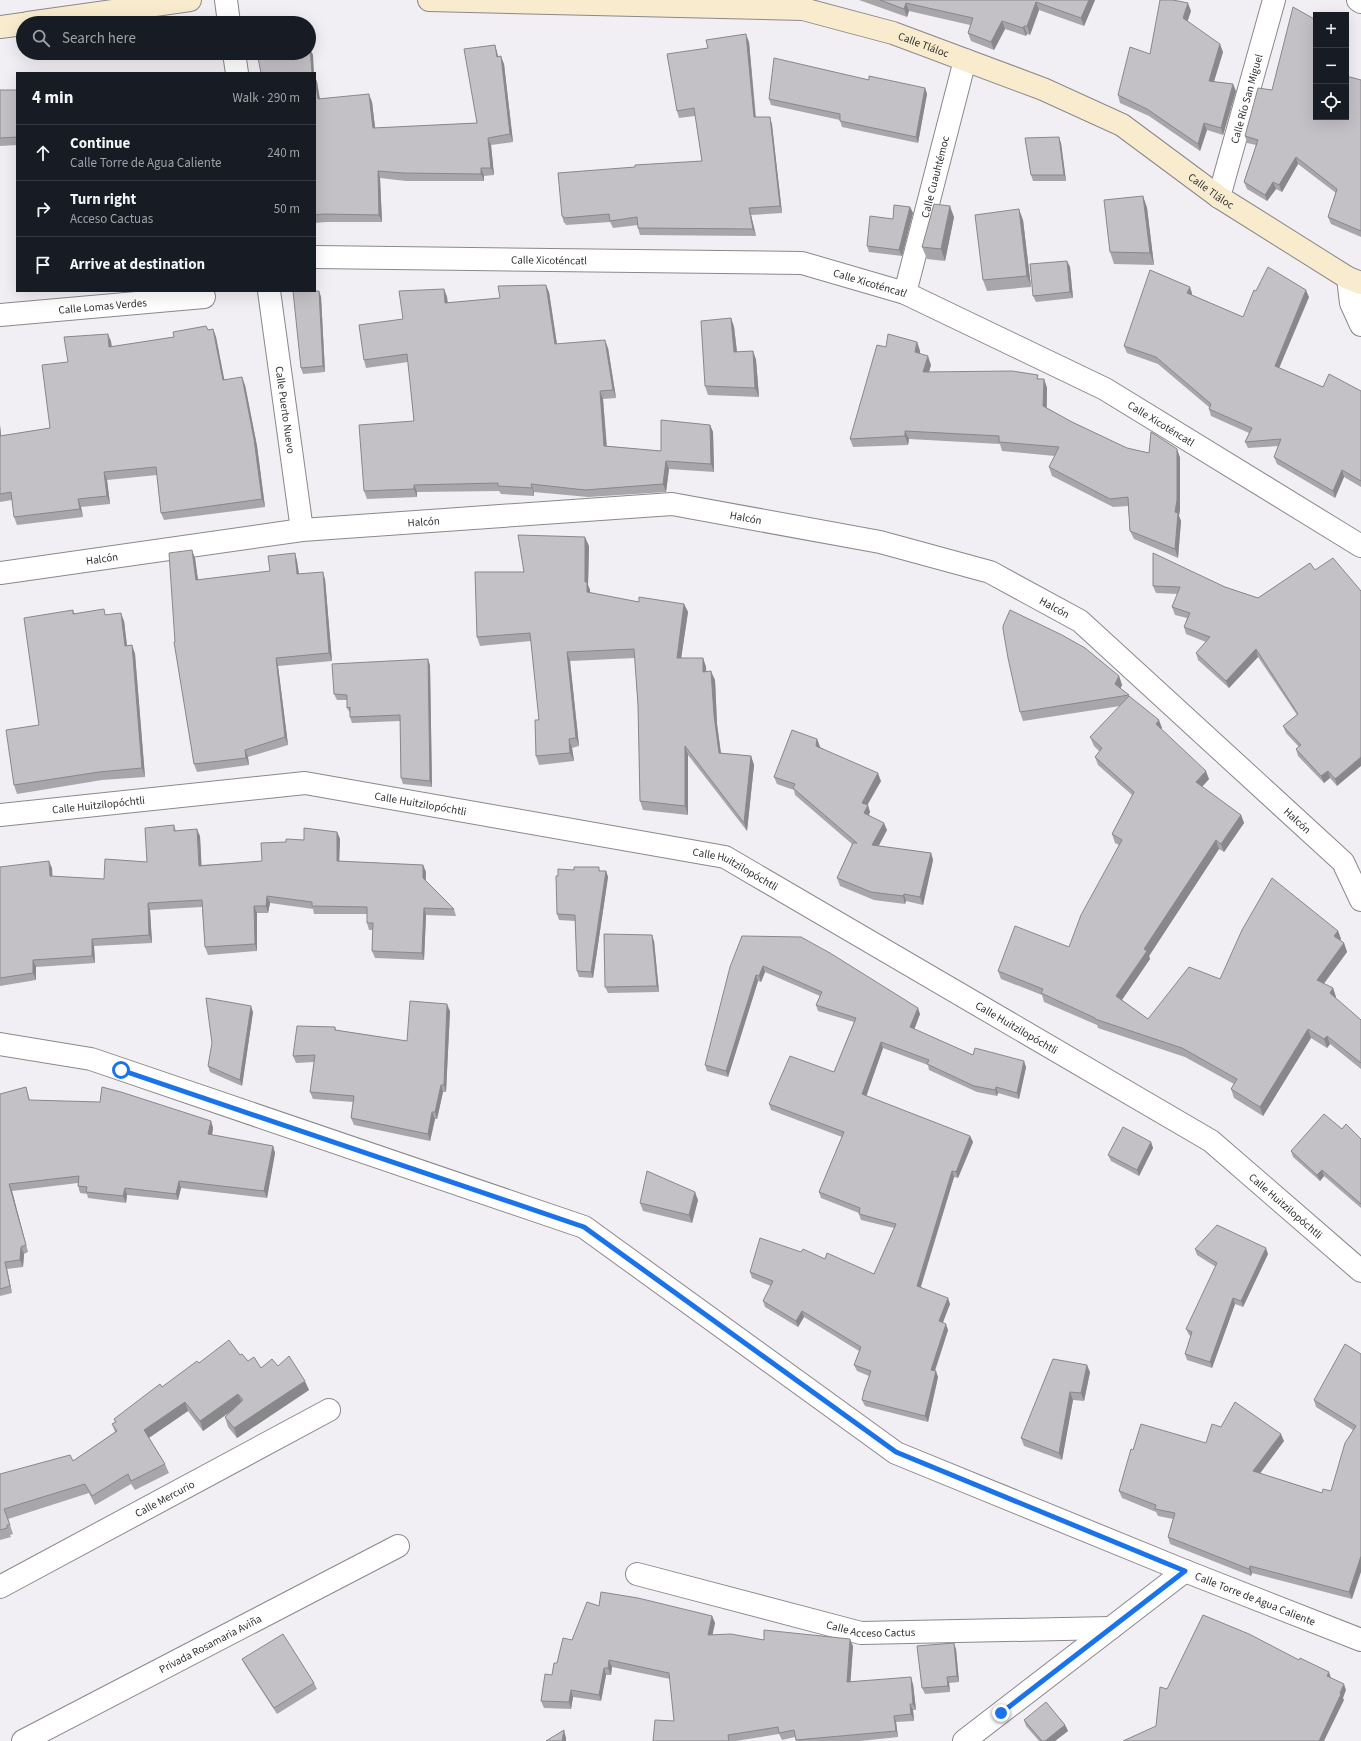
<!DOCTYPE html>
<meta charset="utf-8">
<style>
body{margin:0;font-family:"Source Sans 3",sans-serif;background:#242831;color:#f1f3f6}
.controls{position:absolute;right:12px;top:12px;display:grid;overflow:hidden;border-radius:0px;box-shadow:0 4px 16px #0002}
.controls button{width:36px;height:36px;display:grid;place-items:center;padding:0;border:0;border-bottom:1px solid #363941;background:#171b24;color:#f1f3f6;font:20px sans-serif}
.stop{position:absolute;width:12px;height:12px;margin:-9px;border:3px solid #1a73e8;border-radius:50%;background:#fff}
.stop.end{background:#1a73e8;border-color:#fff;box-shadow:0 1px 4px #0008}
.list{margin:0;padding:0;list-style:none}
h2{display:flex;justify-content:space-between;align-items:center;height:52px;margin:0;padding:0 16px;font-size:17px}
h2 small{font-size:13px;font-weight:400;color:#9ea1a6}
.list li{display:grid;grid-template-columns:26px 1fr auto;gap:12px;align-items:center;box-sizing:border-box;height:56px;padding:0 16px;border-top:1px solid #363941}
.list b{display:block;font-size:15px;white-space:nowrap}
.list p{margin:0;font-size:13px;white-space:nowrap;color:#9ea1a6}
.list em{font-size:13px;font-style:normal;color:#9ea1a6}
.icon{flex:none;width:22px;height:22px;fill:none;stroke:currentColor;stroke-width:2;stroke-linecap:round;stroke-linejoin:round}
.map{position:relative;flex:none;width:1361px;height:1741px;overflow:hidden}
.search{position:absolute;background:#171b24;box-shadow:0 4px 16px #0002;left:16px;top:16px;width:300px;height:44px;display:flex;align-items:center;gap:10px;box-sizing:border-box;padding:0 14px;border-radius:22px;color:#9ea1a6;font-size:15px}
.panel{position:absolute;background:#171b24;box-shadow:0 4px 16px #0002;left:16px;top:72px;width:300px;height:220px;border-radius:0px}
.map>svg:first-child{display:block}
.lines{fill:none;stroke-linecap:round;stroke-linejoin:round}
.street-casing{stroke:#8a888c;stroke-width:24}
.secondary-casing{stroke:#8a888c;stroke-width:24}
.street{stroke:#fff;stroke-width:22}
.secondary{stroke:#f9ecce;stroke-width:22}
.wall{fill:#a8a6a9}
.shaded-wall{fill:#88878a}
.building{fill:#c3c1c5;stroke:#88878a}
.route{stroke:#1a73e8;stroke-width:5}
.labels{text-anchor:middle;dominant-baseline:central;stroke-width:3.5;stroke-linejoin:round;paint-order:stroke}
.street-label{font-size:11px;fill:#302f31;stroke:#fefdff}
</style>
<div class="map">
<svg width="1361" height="1741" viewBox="0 0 1361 1741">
<rect width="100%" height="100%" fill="#f1eff3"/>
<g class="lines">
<g class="street-casing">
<g id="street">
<polyline points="226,0 229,23"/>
<polyline points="1358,0 1361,2"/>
<polyline points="234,53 237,73"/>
<path id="s1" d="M1219,197L1274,0"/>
<path id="s2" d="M315,257L802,263L905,293L1105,389L1361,546"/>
<polyline points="1348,278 1351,303 1361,325"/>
<path id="s3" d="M269,291L302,530"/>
<path id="s4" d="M905,293L965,60"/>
<path id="s5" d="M0,315L204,297"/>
<path id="s6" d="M0,573L302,530L672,504L880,542L990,572L1080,621L1343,862L1361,900"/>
<path id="s7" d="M0,815L305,783L725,857L1211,1141L1361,1271"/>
<path id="s8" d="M0,1044L91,1059L584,1227L896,1453L1185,1571L1361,1640"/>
<path id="s9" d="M637,1574L861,1633L1111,1628"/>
<path id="s10" d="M0,1587L329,1410"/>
<path id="s11" d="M23,1741L398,1546"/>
<polyline points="964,1741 1185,1571"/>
</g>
</g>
<g class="secondary-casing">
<g id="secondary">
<path id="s12" d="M429,0L803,9L893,33L1043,89L1122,125L1219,197L1348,278L1361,283"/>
<polyline points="28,23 190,0"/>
<polyline points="0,27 23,24"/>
</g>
</g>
<use href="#street" class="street"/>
<use href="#secondary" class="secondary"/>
</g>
<g class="wall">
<polygon points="859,0 1095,0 1084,26 1039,10 1030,35 1027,34 1026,36 1005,29 994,50 971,41 968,33 970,25 909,11 907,17"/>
<polygon points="1191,11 1187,21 1223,52 1214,81 1236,91 1223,135 1207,130 1200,151 1149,116 1120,103 1118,95 1150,54"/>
<polygon points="749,42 756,117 770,117 772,125 782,213 751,215 756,236 640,235 638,228 638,225 613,228 610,222 566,225 565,223 564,223 562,216 635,167 702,161 695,116 679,118 677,111 708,48"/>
<polygon points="495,45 498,57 504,64 513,142 491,145 494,175 484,176 484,181 406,181 380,178 382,222 326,222 315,223 315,77 317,82 320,99 372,102 375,128 477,123"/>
<polygon points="869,80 925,88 927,94 918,143 842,127 840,120 771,105 769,99"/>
<polygon points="1361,80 1361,237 1331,224 1328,217 1336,193 1298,164 1282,192 1276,189 1267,201 1247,189 1244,182 1256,145 1247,143 1245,136 1316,117"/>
<polygon points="0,90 17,90 17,145 0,146"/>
<polygon points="1061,143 1066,181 1033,181 1031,175"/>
<polygon points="1143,196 1147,208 1154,265 1114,264 1110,252"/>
<polygon points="910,207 913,213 902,256 869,252 867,246"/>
<polygon points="954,217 945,261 927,259 922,247"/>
<polygon points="1023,220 1031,287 987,291 983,280"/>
<polygon points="1067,261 1070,267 1073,298 1036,302 1033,296"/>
<polygon points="444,289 447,297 448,303 500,298 549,292 557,344 608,348 616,398 603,399 607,446 661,451 710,425 713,432 714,472 669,469 666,492 588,497 534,492 534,496 501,494 499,491 417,492 417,497 367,499 364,491 414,421 408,362 366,368 364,360"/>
<polygon points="319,291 321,297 325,372 303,374 301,368"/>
<polygon points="1256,291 1309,297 1279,368 1323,387 1361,391 1361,487 1344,477 1335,498 1277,464 1274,457 1279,446 1248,448 1245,442 1249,433 1211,416 1209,409 1210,408 1158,364 1127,353 1124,346 1192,293 1192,295 1243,317"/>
<polygon points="731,318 734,327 737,352 753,351 756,360 759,397 708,395 705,386"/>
<polygon points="213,329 216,337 224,380 245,385 257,446 265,507 164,520 161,513 157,475 107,480 110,504 81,507 83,517 17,525 14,517 12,500 0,502 0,425 1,436 50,428 68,362 111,341 112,347 174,337"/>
<polygon points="917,342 920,351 920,354 931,365 929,372 1044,379 1047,388 1047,408 1072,422 1127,448 1149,453 1177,449 1180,458 1180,509 1179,516 1181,521 1178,558 1134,539 1130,531 1128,506 1113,507 1052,476 1049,467 1055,456 1002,451 1000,444 909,439 908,445 853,447 850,439 886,347"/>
<polygon points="589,546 588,585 590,590 590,593 639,602 684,604 688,612 681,658 703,658 706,667 706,672 715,680 717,724 721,753 751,756 754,765 747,831 688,755 688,815 643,810 640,801 638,705 635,658 570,661 579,746 572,748 574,761 539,765 536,756 539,720 531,641 480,646 477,637"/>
<polygon points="295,553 297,561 299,574 325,579 332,661 278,666 288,745 248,757 249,765 197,772 194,764 175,642 195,558 198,580 270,571"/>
<polygon points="1310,563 1337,786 1330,778 1324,783 1298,756 1296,749 1299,747 1286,733 1283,726 1297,715 1258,657 1229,688 1198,660 1196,653 1206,642 1186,634 1184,627 1187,618 1175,615 1172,607 1178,594 1156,593 1153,586 1225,587 1258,598"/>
<polygon points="73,610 74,613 106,615 124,621 127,646 132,645 135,654 145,777 102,780 17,794 14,785 39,725"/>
<polygon points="430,665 432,787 403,784 401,778 400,721 352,723 350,717 350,713 347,708 347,700 337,700 334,694"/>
<polygon points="1119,676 1122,685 1120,689 1129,695 1129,697 1162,728 1161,729 1209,779 1202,787 1241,815 1244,823 1224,852 1219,849 1149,956 1150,959 1122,1000 1148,1019 1220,979 1338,931 1341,939 1340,940 1344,943 1347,952 1324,984 1333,988 1336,997 1335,998 1361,1020 1361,1069 1330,1044 1327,1048 1311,1038 1263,1116 1234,1098 1231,1089 1234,1084 1185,1057 1098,1028 1097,1025 1044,1002 1042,995 1001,979 998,971 1069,947 1119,845 1115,843 1112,834 1132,795 1098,765 1095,757 1100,752 1094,746 1090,737 1120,706 1023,721 1020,712"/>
<polygon points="817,739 820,747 881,781 867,805 870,812 869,815 887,830 878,846 931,853 933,860 923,905 906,901 905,904 874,900 840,886 837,878 852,844 795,795 794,790 777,784 774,777"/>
<polygon points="174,825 176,831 200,836 201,865 262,861 286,842 304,840 337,832 340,839 339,861 423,865 426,872 426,881 454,909 456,916 426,915 424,960 375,958 372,951 373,930 369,930 367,923 367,914 314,914 313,909 270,903 268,913 257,913 257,951 208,955 205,947 202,907 150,910 152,943 94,946 95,963 36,967 36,980 0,986 0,867 52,868 52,877 104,879 147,862"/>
<polygon points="574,870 606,871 608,877 593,978 579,977 577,971 575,921 559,920 557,914 558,876"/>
<polygon points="742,936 920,1014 914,1029 973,1055 1026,1067 1019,1099 998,1093 997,1096 977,1092 929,1070 928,1065 883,1048 866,1096 970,1136 973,1142 958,1178 954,1177 921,1287 950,1304 943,1322 948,1330 935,1371 938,1377 928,1422 865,1406 862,1400 869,1376 857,1371 854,1365 859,1351 804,1317 798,1327 765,1307 763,1301 771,1286 752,1278 750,1272 801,1252 825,1259 874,1274 894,1228 861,1220 859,1214 859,1213 821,1198 819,1192 842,1137 771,1110 769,1104 834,1072 854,1022 818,1011 816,1005 820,996 765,972 761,982 758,981 728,1077 707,1071 705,1065"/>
<polygon points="654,941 659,992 608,993 605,987"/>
<polygon points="450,1011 446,1092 443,1092 437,1119 435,1119 430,1141 354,1125 351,1118 353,1102 313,1099 310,1092 314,1062 296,1063 293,1056 335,1027 336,1030 407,1041"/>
<polygon points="253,1012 242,1086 210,1072 208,1066"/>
<polygon points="26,1087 30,1101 211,1121 213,1128 212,1135 273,1146 275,1153 267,1198 181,1188 178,1200 127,1195 126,1203 88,1198 87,1194 80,1193 78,1186 78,1183 12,1191 28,1252 24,1254 23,1267 7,1269 12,1293 0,1296 0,1094"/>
<polygon points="1342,1129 1361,1139 1361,1208 1324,1176 1320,1181 1293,1157 1291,1151"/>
<polygon points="1151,1142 1153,1148 1139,1176 1111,1161 1108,1155"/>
<polygon points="698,1200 692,1223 643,1211 640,1203"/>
<polygon points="1195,1249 1268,1254 1243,1307 1235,1304 1212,1368 1187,1360 1185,1354 1191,1336 1189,1335 1186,1329 1216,1267 1197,1255"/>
<polygon points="1361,1354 1352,1599 1252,1573 1251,1576 1170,1544 1168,1537 1173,1519 1158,1516 1156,1512 1122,1498 1119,1491 1133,1450 1206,1443 1221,1427 1284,1441 1259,1473 1322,1493 1331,1491 1353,1430 1316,1407 1314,1400"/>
<polygon points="240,1355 248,1361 261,1368 278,1366 309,1390 237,1438 228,1427 225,1417 233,1410 203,1431 188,1411 149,1438 165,1464 169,1473 135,1490 131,1484 95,1505 89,1493 8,1519 13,1534 10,1535 11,1537 0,1540 0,1474 73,1461 115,1432 112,1424 115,1422 114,1419 199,1363"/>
<polygon points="1090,1372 1084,1401 1073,1400 1062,1460 1024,1446 1021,1438"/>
<polygon points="599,1606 712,1616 715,1623 712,1635 764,1640 853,1646 850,1682 913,1684 916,1710 913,1710 914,1721 896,1722 898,1737 860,1741 796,1741 795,1737 782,1740 779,1734 736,1741 653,1741 674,1721 670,1679 612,1667 611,1675 606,1675 601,1701 573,1697 571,1709 544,1708 541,1701 557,1663 572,1640"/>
<polygon points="956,1649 959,1682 949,1683 950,1692 925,1694 922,1688"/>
<polygon points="242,1659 314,1683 317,1689 277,1714 245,1665"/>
<polygon points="1024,1720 1065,1725 1068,1731 1055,1741 1039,1741 1026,1726"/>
</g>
<g class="shaded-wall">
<polygon points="1089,0 1095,0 1084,26 1081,18"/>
<polygon points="1036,2 1039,10 1030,35 1027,26"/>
<polygon points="906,3 909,11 907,17 904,9"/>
<polygon points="1188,3 1191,11 1186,26 1183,18"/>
<polygon points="1002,21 1005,29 994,50 991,42"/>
<polygon points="1024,26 1027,34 1026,36 1023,28"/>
<polygon points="746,34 749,42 756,124 754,117"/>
<polygon points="1220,44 1223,52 1212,88 1209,81"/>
<polygon points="495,45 497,52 500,64 497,57"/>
<polygon points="310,48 313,55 314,73 312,73"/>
<polygon points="501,56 504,64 513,142 510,134"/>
<polygon points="315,77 317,82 321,107 318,99 315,81"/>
<polygon points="1233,84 1236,91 1223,135 1221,128"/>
<polygon points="925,88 927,94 918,143 916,137"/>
<polygon points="369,94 372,102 376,135 373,128"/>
<polygon points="770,117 772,125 782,213 780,206"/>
<polygon points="1204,123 1207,130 1200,151 1198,144"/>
<polygon points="1059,137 1061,143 1066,181 1064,175"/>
<polygon points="488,138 491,145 494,175 491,168"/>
<polygon points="1296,157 1298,164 1282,192 1279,185"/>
<polygon points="481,168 484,176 484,181 481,174"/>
<polygon points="378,171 380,178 382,222 379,215"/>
<polygon points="1273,182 1276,189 1267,201 1265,195"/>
<polygon points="1143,196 1147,208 1154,265 1150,253"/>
<polygon points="950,206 954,217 945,261 941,249"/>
<polygon points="910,207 913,213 902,256 899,250"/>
<polygon points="749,208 751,215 756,236 753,229"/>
<polygon points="1019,209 1023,220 1031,287 1027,276"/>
<polygon points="1067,261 1070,267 1073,298 1070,292"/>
<polygon points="546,285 549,292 558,352 555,344"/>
<polygon points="1190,287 1192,293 1190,300 1187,293"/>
<polygon points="444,289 447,297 448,311 445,303"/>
<polygon points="1306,290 1309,297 1277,373 1275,366"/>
<polygon points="319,291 321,297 325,372 323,366"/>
<polygon points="731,318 734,327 738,361 734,352"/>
<polygon points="213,329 216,337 226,388 223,380"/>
<polygon points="108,334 111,341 112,355 109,347"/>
<polygon points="605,340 608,348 616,398 613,390"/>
<polygon points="917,342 920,351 918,361 915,352"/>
<polygon points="753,351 756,360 759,397 755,388"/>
<polygon points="928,356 931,365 926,381 923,372"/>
<polygon points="242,377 245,385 257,446 265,507 262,499"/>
<polygon points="1044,379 1047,388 1046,415 1043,406"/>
<polygon points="600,391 603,399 607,454 604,446"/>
<polygon points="0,425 2,444 0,439"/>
<polygon points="710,425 713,432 714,472 711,464"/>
<polygon points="905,431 909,439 908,445 905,436"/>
<polygon points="1177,449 1180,458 1180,509 1179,516 1181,521 1178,558 1175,549 1175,512"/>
<polygon points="666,461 669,469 666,492 663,484"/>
<polygon points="1342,470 1344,477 1335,498 1333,491"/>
<polygon points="104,472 107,480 110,504 107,496"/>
<polygon points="531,484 534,492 534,496"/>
<polygon points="414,485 417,492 417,497 414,489"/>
<polygon points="78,499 81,507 83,517 80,509"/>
<polygon points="585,537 589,546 588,585 590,590 590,601 587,592 585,582"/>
<polygon points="192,550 195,558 199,588 196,580"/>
<polygon points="295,553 297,561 300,582 297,574"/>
<polygon points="323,572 325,579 332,661 329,653"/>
<polygon points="684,604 688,612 680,666 677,658"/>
<polygon points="121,613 124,621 128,654 125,646"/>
<polygon points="132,645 135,654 145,777 142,768"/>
<polygon points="1256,649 1258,657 1229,688 1226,681"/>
<polygon points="567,652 570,661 579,746 576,738"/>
<polygon points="276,658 278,666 288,745 285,737"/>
<polygon points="703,658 706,667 707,681 703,672"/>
<polygon points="428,659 430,665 432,787 430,781"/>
<polygon points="711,671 715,680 717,724 722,762 719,753 714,715"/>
<polygon points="1119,676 1122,685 1118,693 1115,684"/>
<polygon points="1159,720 1162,728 1159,732 1156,724"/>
<polygon points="569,739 572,748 574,761 570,753"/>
<polygon points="817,739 820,747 818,753 816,746"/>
<polygon points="685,746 688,755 688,815 685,806"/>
<polygon points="245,750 248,757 249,765 246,758"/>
<polygon points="751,756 754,765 747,831 744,823"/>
<polygon points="1361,757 1361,766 1337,786 1335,779"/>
<polygon points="1206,771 1209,779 1199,790 1196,782"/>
<polygon points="1328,771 1330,778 1324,783 1321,776"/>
<polygon points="878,773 881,781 864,811 862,803"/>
<polygon points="868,805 870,812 866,820 864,813"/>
<polygon points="1241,815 1244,823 1224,852 1221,844"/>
<polygon points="884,823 887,830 875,853 872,845"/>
<polygon points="197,829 200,836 202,873 199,866"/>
<polygon points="337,832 340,839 339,868 337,861"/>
<polygon points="1216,840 1219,849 1149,956 1150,959 1119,1004 1116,996 1144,949"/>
<polygon points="931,853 933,860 923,905 920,897"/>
<polygon points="49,861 52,868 53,884 50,876"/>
<polygon points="423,865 426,872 425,886 423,878"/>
<polygon points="606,871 608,877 593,978 591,972"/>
<polygon points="904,894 906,901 905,904 903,896"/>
<polygon points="267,896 270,903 268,913 266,906"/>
<polygon points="148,903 150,910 152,943 149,935"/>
<polygon points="254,906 257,913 257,951 255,944"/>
<polygon points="424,908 426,915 424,960 422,953"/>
<polygon points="1338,931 1341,939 1337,944 1334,936"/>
<polygon points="652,935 654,941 659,992 657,986"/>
<polygon points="92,939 94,946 95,963 92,956"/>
<polygon points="1344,943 1347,952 1320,988 1317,980"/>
<polygon points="33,960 36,967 36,980 33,973"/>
<polygon points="763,966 765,972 761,982 759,976"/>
<polygon points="756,975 758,981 728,1077 726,1071"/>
<polygon points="1333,988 1336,997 1333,1002 1330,993"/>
<polygon points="447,1004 450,1011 446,1092 444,1085"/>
<polygon points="251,1006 253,1012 242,1086 240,1080"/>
<polygon points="918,1008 920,1014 913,1033 910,1027"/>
<polygon points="1308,1029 1311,1038 1263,1116 1260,1107"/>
<polygon points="1327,1036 1330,1044 1327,1048 1324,1039"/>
<polygon points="881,1042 883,1048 865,1100 862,1094"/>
<polygon points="1024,1061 1026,1067 1019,1099 1017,1093"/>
<polygon points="441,1085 443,1092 437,1119 435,1112"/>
<polygon points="996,1087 998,1093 997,1096 995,1090"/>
<polygon points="432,1112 435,1119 430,1141 428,1134"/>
<polygon points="211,1121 213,1128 211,1141 208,1134"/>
<polygon points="970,1136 973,1142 958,1178 956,1172"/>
<polygon points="1151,1142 1153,1148 1139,1176 1137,1170"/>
<polygon points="273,1146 275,1153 267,1198 264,1191"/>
<polygon points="1322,1170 1324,1176 1320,1181 1317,1175"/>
<polygon points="952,1171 954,1177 919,1292 917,1286"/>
<polygon points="179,1181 181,1188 178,1200 176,1194"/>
<polygon points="9,1184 12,1191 28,1252 26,1245"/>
<polygon points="125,1188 127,1195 126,1203 123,1196"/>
<polygon points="695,1192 698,1200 692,1223 689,1215"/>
<polygon points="21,1247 24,1254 23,1267 20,1260"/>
<polygon points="1266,1248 1268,1254 1243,1307 1241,1301"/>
<polygon points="5,1262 7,1269 12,1293 10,1286"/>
<polygon points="948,1298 950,1304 941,1327 939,1321"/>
<polygon points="1233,1298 1235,1304 1212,1368 1210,1362"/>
<polygon points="802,1311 804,1317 798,1327 796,1321"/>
<polygon points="946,1324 948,1330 933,1376 931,1370"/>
<polygon points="1087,1365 1090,1372 1084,1401 1081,1393"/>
<polygon points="936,1371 938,1377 928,1422 925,1416"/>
<polygon points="305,1381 309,1390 237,1438 234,1428"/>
<polygon points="1070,1392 1073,1400 1062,1460 1059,1453"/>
<polygon points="238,1394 242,1403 203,1431 200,1421"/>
<polygon points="185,1402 188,1411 147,1439 144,1430"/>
<polygon points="1281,1434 1284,1441 1256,1479 1253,1471"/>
<polygon points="1361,1556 1361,1572 1352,1599 1349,1592"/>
<polygon points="1250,1566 1252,1573 1251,1576 1249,1569"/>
<polygon points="712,1616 715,1623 711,1642 708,1635"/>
<polygon points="850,1639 853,1646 850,1689 847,1682"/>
<polygon points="954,1643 956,1649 959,1682 957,1676"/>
<polygon points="609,1660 612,1667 611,1675 608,1668"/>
<polygon points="604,1668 606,1675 601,1701 599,1695"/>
<polygon points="1329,1672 1331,1678 1327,1676"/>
<polygon points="911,1677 913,1684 916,1710 913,1704"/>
<polygon points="947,1677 949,1683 950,1692 948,1686"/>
<polygon points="1344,1684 1346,1690 1343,1698 1344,1700 1324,1741 1319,1741"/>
<polygon points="571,1690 573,1697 571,1709 569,1702"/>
<polygon points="910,1704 913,1710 914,1721 911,1714"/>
<polygon points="894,1716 896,1722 898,1737 896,1731"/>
<polygon points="1065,1725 1068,1731 1055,1741 1045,1741"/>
<polygon points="564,1730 566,1738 566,1741 562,1741"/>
</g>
<g class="building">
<polygon points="880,0 1089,0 1081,18 1036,2 1027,26 1024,26 1023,28 1002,21 991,42 968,33 973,18 906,3 904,9"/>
<polygon points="1160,0 1173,0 1188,3 1183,18 1220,44 1209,81 1233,84 1221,128 1204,123 1198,144 1147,109 1118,95 1130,47 1150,54"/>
<polygon points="1293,7 1316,20 1316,117 1346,117 1346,76 1361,80 1361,231 1328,217 1337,189 1296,157 1279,185 1273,182 1265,195 1244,182 1258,140 1245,136 1258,88 1272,90"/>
<polygon points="746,34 754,117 770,117 780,206 749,208 753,229 638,228 637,217 610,221 609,214 564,218 563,216 562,216 558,173 635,167 635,165 702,161 694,108 677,111 667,54 708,48 706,40"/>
<polygon points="495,45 497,57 501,56 510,134 488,138 491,168 481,168 481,174 403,173 378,171 379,215 323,214 315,215 315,80 318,99 369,94 373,128 477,123 464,49"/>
<polygon points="309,48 310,48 312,73 261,73 257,53 309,53"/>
<polygon points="774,58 869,80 869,76 925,88 916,137 840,121 840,114 769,99"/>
<polygon points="0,90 17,90 17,137 0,138"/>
<polygon points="1059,137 1064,175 1031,175 1025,138"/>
<polygon points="1143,196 1150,253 1110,252 1104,200"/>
<polygon points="934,204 950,206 941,249 922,247"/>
<polygon points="894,205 910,207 899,250 867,246 870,216 893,219"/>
<polygon points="1019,209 1027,276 983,280 975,215"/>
<polygon points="1067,261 1070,292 1033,296 1030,264"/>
<polygon points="1268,267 1306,290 1275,366 1323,387 1329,374 1361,391 1361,481 1342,470 1333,491 1274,457 1281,439 1245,442 1252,428 1209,409 1211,404 1156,357 1124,346 1150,270 1190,287 1187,293 1243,317 1254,290 1256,291"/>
<polygon points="546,285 555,344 605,340 613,390 600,391 604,446 661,451 661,420 710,425 711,464 666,461 663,484 585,490 531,484 532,488 498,486 498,483 414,485 414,489 364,491 359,425 414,421 407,354 364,360 359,325 403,319 399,291 444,289 445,303 500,298 498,286"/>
<polygon points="293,291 319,291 323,366 301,368"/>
<polygon points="731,318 734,352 753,351 755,388 705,386 701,321"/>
<polygon points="206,326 208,330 213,329 223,380 242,377 254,439 262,499 161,513 156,467 104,472 107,496 78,499 80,509 14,517 11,492 0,494 0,436 50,428 42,365 68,362 64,337 108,334 109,347 174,337 173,332"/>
<polygon points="888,334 917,342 915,352 928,356 923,372 1012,371 1038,375 1037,379 1044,379 1043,406 1072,422 1127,448 1149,453 1151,432 1177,449 1177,500 1175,512 1178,513 1175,549 1130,531 1128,497 1110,499 1049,467 1059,447 999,442 999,436 905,431 905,436 850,439 877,345 886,347"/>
<polygon points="518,535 585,537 585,582 587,582 587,592 639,602 639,597 684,604 677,658 703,658 703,672 711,671 714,715 719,753 751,756 744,823 685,746 685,806 640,801 638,705 634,649 567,652 576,738 569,739 570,753 536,756 535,720 539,720 530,633 477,637 475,572 524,572"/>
<polygon points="192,550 196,580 270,571 268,556 295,553 297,574 323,572 329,653 276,658 285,737 245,750 246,758 194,764 174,642 175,642 169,553"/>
<polygon points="1153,553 1225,587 1258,598 1310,563 1315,570 1333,558 1361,591 1361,757 1335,779 1328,771 1321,776 1296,749 1301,745 1283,726 1298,714 1256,649 1226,681 1196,653 1210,637 1184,627 1190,613 1172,607 1180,587 1153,586"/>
<polygon points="104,609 105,615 121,613 125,646 132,645 142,768 99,772 14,785 6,730 39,725 24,618 73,610 73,614"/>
<polygon points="1010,610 1062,635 1085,648 1119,676 1115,684 1129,695 1020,712 1008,658 1003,629 1003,626"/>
<polygon points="428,659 430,781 401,778 400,715 350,717 350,707 347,708 347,695 334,694 332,664"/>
<polygon points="1129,696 1159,720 1156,724 1206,771 1196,782 1241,815 1221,844 1216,840 1144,949 1147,951 1116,996 1148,1019 1189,967 1220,979 1242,930 1272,878 1338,931 1334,936 1344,943 1317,980 1333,988 1330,993 1361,1020 1361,1063 1327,1036 1324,1039 1308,1029 1260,1107 1231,1089 1237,1079 1182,1048 1095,1019 1095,1018 1041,993 1043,989 998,971 1015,926 1069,947 1081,915 1122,840 1112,834 1134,792 1095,757 1102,748 1090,737"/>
<polygon points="792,730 817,739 816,746 878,773 862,803 868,805 864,813 884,823 872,845 931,853 920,897 904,894 903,896 871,892 837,878 853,843 857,843 793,788 795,784 774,777"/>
<polygon points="174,825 174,831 197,829 199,866 262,861 261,843 286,842 286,839 304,840 304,828 337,832 337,861 423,865 423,878 454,909 424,908 422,953 372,951 373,923 367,923 367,907 312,906 312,902 267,896 266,906 254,906 255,944 205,947 202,900 148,903 149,935 92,939 92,956 33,960 33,973 0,978 0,867 49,861 50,876 104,879 105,859 147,862 145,828"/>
<polygon points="574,867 599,867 599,871 606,871 591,972 577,971 575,915 557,914 556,876 558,876 558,869 574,870"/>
<polygon points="604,934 652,935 657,986 605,987"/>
<polygon points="742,936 801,937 830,953 918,1008 910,1027 973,1055 975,1048 1024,1061 1017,1093 996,1087 995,1090 974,1086 927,1064 929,1060 881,1042 862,1094 970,1136 956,1172 952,1171 917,1286 948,1298 939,1321 946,1324 931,1370 936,1371 925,1416 862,1400 864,1391 871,1371 854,1365 861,1347 802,1311 796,1321 763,1301 773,1281 750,1272 760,1238 801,1252 803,1249 825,1259 827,1253 874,1274 896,1224 859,1214 860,1208 819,1192 844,1132 769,1104 790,1056 834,1072 856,1018 816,1005 822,992 763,966 759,976 756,975 726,1071 705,1065 730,967"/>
<polygon points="206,998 251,1006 240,1080 208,1066 212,1043"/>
<polygon points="410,1001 447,1004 444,1085 441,1085 435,1112 432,1112 428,1134 351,1118 354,1096 310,1092 315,1055 293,1056 297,1026 335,1027 335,1030 407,1041"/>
<polygon points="26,1087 29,1100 100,1102 102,1087 121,1092 211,1121 208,1134 273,1146 264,1191 179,1181 176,1194 125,1188 123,1196 86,1192 87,1187 78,1186 79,1176 9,1184 26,1245 21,1247 20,1260 5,1262 10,1286 0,1289 0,1094"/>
<polygon points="1324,1114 1342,1129 1346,1124 1361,1139 1361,1204 1322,1170 1317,1175 1291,1151"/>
<polygon points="1123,1127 1151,1142 1137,1170 1108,1155"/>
<polygon points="647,1171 695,1192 689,1215 640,1203"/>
<polygon points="1217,1225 1266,1248 1241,1301 1233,1298 1210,1362 1185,1354 1192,1332 1186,1329 1217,1263 1195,1249"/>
<polygon points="229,1340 240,1355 242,1354 248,1361 254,1357 261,1368 272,1359 278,1366 289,1356 305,1381 234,1428 225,1417 243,1400 238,1394 200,1421 185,1402 144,1430 165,1464 131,1481 128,1474 92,1496 85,1484 4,1509 10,1525 7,1525 7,1528 0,1530 0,1474 70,1455 73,1461 117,1431 112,1424 116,1422 114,1419 160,1384 162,1387 197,1361 199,1363"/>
<polygon points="1345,1344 1361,1354 1361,1556 1349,1592 1250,1566 1249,1569 1168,1537 1175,1513 1155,1509 1156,1505 1119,1491 1131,1449 1133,1450 1141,1424 1206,1443 1212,1424 1221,1427 1235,1402 1281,1434 1253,1471 1322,1493 1323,1489 1331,1491 1345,1443 1356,1426 1314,1400"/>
<polygon points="1053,1359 1087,1365 1081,1393 1070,1392 1059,1453 1021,1438"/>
<polygon points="601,1592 638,1598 712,1616 708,1635 731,1634 764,1640 764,1630 850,1639 847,1682 911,1677 913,1704 910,1704 911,1714 894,1716 896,1731 796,1740 794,1730 779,1733 778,1727 728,1735 729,1741 653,1741 655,1720 674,1721 669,1673 609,1660 608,1668 604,1668 599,1695 571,1690 569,1702 541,1701 545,1674 552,1675 554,1663 557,1663 563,1638 572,1640 587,1602 599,1606"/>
<polygon points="1203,1615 1249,1634 1299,1660 1300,1658 1329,1672 1327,1676 1344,1684 1340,1693 1341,1694 1319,1741 1123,1741 1156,1726 1160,1687 1167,1689"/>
<polygon points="283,1634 314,1683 274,1708 242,1659"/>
<polygon points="954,1643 957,1676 947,1677 948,1686 922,1688 917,1646"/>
<polygon points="1046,1702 1065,1725 1045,1741 1042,1741 1024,1720"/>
<polygon points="564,1730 562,1741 546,1741"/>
</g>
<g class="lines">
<polyline class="route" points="121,1070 584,1227 896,1452 1185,1571 1001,1713"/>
</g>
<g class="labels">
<g class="street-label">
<text stroke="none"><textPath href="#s12" startOffset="500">Calle Tláloc</textPath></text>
<text stroke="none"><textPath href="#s1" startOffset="102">Calle Río San Miguel</textPath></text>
<text stroke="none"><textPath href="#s4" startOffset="120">Calle Cuauhtémoc</textPath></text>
<text stroke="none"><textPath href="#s12" startOffset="825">Calle Tláloc</textPath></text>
<text stroke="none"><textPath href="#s2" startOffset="234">Calle Xicoténcatl</textPath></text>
<text stroke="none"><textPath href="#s2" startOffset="558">Calle Xicoténcatl</textPath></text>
<text stroke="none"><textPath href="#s5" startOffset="103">Calle Lomas Verdes</textPath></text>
<text stroke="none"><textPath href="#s3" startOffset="120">Calle Puerto Nuevo</textPath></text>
<text stroke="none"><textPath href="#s2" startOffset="882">Calle Xicoténcatl</textPath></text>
<text stroke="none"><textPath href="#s6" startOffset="751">Halcón</textPath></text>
<text stroke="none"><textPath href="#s6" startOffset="427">Halcón</textPath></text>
<text stroke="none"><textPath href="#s6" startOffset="103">Halcón</textPath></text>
<text stroke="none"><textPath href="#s6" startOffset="1075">Halcón</textPath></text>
<text stroke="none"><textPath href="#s7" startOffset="424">Calle Huitzilopóchtli</textPath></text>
<text stroke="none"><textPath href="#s7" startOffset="99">Calle Huitzilopóchtli</textPath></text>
<text stroke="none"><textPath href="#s6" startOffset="1399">Halcón</textPath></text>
<text stroke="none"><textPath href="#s7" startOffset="747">Calle Huitzilopóchtli</textPath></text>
<text stroke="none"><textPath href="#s7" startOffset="1071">Calle Huitzilopóchtli</textPath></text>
<text stroke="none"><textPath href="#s7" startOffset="1395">Calle Huitzilopóchtli</textPath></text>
<text stroke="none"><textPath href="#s10" startOffset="187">Calle Mercurio</textPath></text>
<text stroke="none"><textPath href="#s8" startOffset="1386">Calle Torre de Agua Caliente</textPath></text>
<text stroke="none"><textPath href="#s9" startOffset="241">Calle Acceso Cactus</textPath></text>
<text stroke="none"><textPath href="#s11" startOffset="211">Privada Rosamaria Aviña</textPath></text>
</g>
</g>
</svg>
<div class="controls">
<button>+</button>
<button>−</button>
<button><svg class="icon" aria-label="locate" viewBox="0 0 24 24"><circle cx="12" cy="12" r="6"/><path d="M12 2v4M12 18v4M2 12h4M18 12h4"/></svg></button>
</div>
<div class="stop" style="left:121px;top:1070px"></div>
<div class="stop end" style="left:1001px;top:1713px"></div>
<div class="search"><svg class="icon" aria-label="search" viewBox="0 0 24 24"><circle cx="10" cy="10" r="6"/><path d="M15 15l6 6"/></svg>Search here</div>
<section class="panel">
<h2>4 min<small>Walk · 290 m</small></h2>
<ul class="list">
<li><svg class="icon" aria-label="ahead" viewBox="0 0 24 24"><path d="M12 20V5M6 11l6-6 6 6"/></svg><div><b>Continue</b><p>Calle Torre de Agua Caliente</p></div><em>240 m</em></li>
<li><svg class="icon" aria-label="right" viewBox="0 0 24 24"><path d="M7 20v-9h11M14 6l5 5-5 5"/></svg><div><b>Turn right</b><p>Acceso Cactuas</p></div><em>50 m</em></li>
<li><svg class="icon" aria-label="arrive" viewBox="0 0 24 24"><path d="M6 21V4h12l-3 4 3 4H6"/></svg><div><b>Arrive at destination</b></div></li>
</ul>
</section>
</div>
